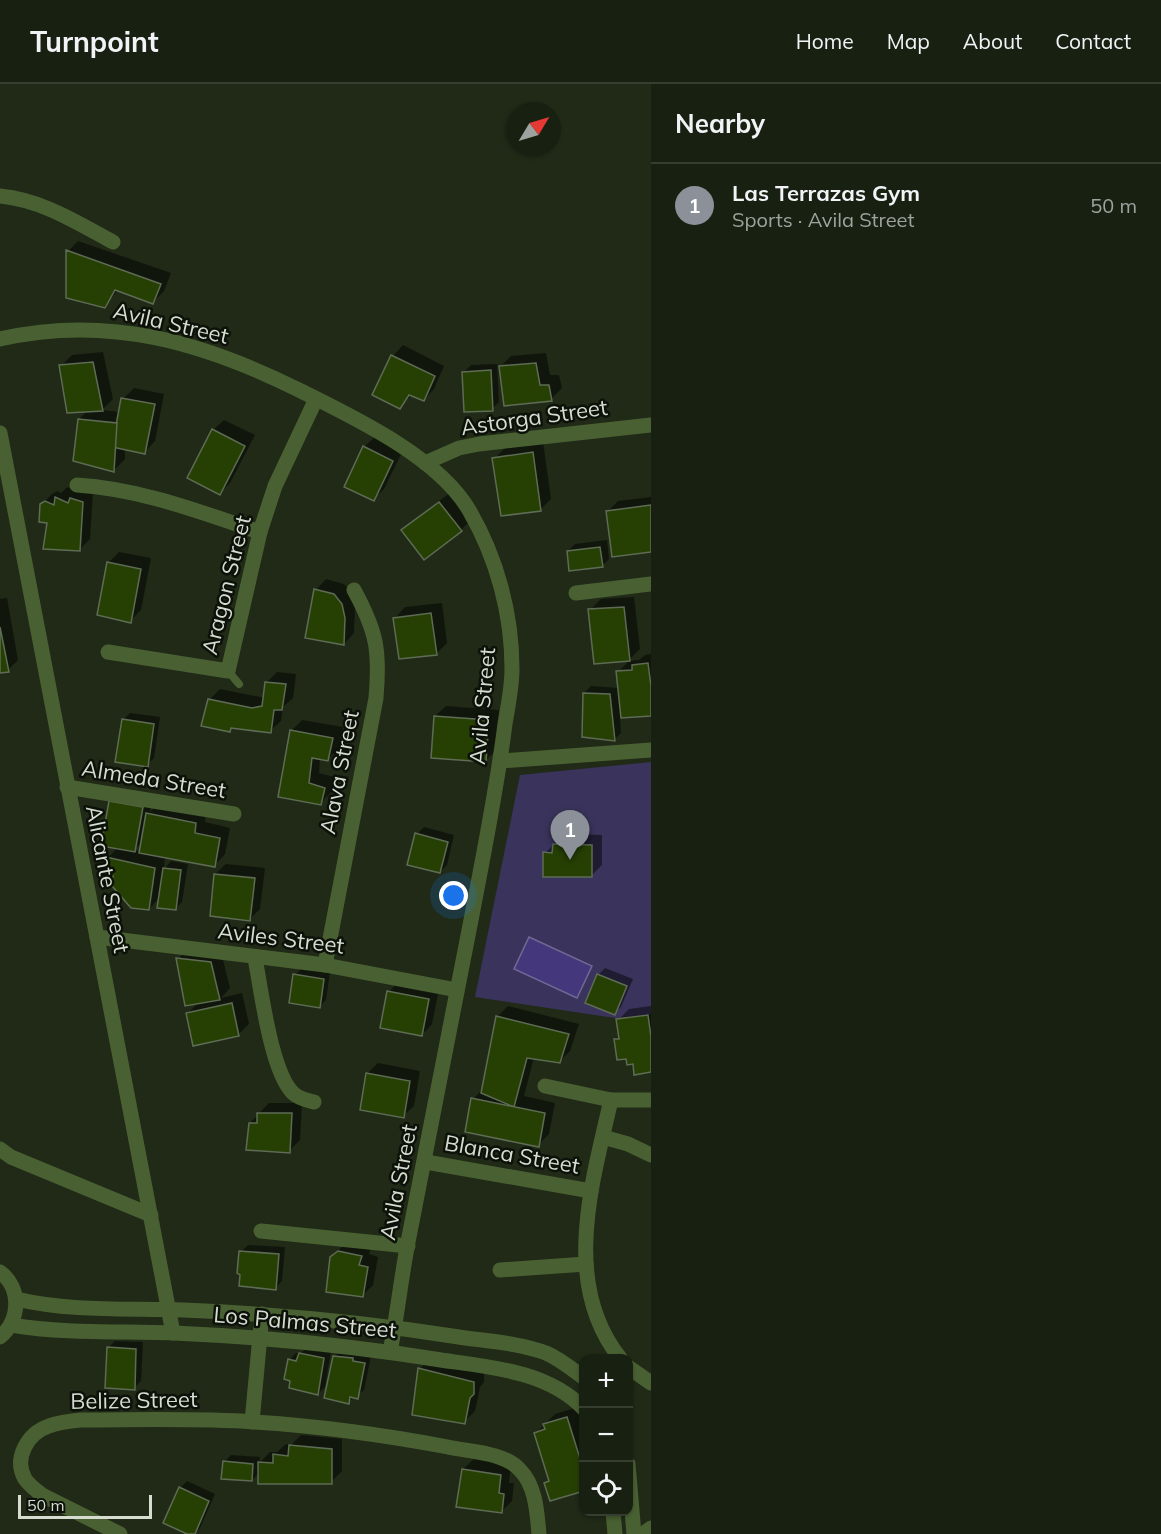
<!DOCTYPE html>
<meta charset="utf-8">
<style>
body{margin:0;font-family:Mulish,sans-serif;background:#21281a;color:#f1f3f6}
.controls{position:absolute;right:18px;bottom:18px;display:grid;overflow:hidden;border-radius:12px;box-shadow:0 2px 4px #0004}
.controls button{width:54px;height:54px;display:grid;place-items:center;padding:0;border:0;border-bottom:2px solid #363e31;background:#182011;color:#f1f3f6;font:30px sans-serif}
.compass{position:absolute;left:507px;top:18px;width:54px;height:54px;border-radius:50%;background:#182011;box-shadow:0 2px 4px #0004;rotate:52deg}
.scale{position:absolute;left:18px;bottom:15px;width:134px;box-sizing:border-box;padding-left:6px;border:3px solid #d6ddd0;border-top:0;font-size:16px;line-height:21px;white-space:nowrap;color:#d6ddd0;-webkit-text-stroke:4px #0c1109;paint-order:stroke}
.you{position:absolute;left:454px;top:812px;width:21px;height:21px;margin:-15px;border:4px solid #fff;border-radius:50%;background:#1a73e8;box-shadow:0 0 0 9px #1a73e833}
.badge{display:grid;place-items:center;width:39px;height:39px;border-radius:50%;background:#8c9099;color:#fff;font-size:20px;font-weight:700}
.pin{position:absolute;translate:-50% -50px;filter:drop-shadow(0 2px 3px #0008)}
.pin::after{content:'';position:absolute;top:32px;width:21px;height:18px;background:inherit;clip-path:polygon(0 0,100% 0,50% 100%)}
.list{margin:0;padding:0;list-style:none}
h2{display:flex;justify-content:space-between;align-items:center;height:78px;margin:0;padding:0 24px;font-size:26px}
h2 small{font-size:20px;font-weight:400;color:#9fa39f}
.list li{display:grid;grid-template-columns:39px 1fr auto;gap:18px;align-items:center;box-sizing:border-box;height:84px;padding:0 24px;border-top:2px solid #363e31}
.list b{display:block;font-size:22px;white-space:nowrap}
.list p{margin:0;font-size:20px;white-space:nowrap;color:#9fa39f}
.list em{font-size:20px;font-style:normal;color:#9fa39f}
.icon{flex:none;width:33px;height:33px;fill:none;stroke:currentColor;stroke-width:2;stroke-linecap:round;stroke-linejoin:round}
.map{position:relative;flex:none;width:651px;height:1450px;overflow:hidden}
header{display:flex;align-items:center;gap:36px;box-sizing:border-box;height:84px;padding:0 30px;background:#182011;border-bottom:2px solid #363e31}
header strong{font-size:28px}
nav{display:flex;gap:33px;margin-inline-start:auto;font-size:21px}
main{display:flex}
aside{flex:1;background:#182011}
.map>svg:first-child{display:block}
.green{fill:#3a345c}
.water{fill:#45377b;stroke:#706994;stroke-width:1.5}
.shadow{fill:#0007;fill-rule:evenodd}
.building{fill:#264004;stroke:#5e6b55;stroke-width:1.5}
.lines{fill:none;stroke-linecap:round;stroke-linejoin:round}
.service{stroke:#496132;stroke-width:8}
.minor{stroke:#496132;stroke-width:15}
.labels{text-anchor:middle;dominant-baseline:central;stroke-width:5;stroke-linejoin:round;paint-order:stroke}
.street-label{font-size:22px;fill:#d6ddd0;stroke:#0c1109}
</style>
<header>
<strong>Turnpoint</strong>
<nav><a>Home</a><a>Map</a><a>About</a><a>Contact</a></nav>
</header>
<main>
<div class="map">
<svg width="651" height="1450" viewBox="0 0 651 1450">
<rect width="100%" height="100%" fill="#202a17"/>
<polygon class="green" points="651,678 651,930 615,934 475,913 520,691"/>
<polygon class="water" points="529,853 592,882 577,914 514,885"/>
<g class="shadow">
<polygon points="78,157 171,189 164,207 153,218 119,205 104,222 68,167"/>
<polygon points="403,261 444,282 434,305 424,316 412,311 400,323 393,272"/>
<polygon points="103,268 113,315 102,326 120,328 123,315 134,304 164,310 155,357 145,368 125,364 125,375 114,386 79,335 88,326 61,282 72,271"/>
<polygon points="546,269 550,291 559,291 562,304 551,315 500,283 511,272"/>
<polygon points="497,280 499,318 492,325 464,288 471,281"/>
<polygon points="224,336 255,351 230,399 219,410 213,346"/>
<polygon points="375,353 403,366 384,405 374,415 364,363"/>
<polygon points="543,358 551,415 541,425 494,375 505,364"/>
<polygon points="67,403 78,408 93,407 90,455 79,466 48,437 41,421 52,410 57,407 61,409"/>
<polygon points="451,408 471,436 461,446 403,446 414,436"/>
<polygon points="651,413 651,467 608,427 618,417"/>
<polygon points="607,456 609,475 602,482 568,467 575,460"/>
<polygon points="119,468 151,474 141,526 130,537 98,530 109,478"/>
<polygon points="326,495 344,500 353,510 355,523 354,549 344,560 316,506"/>
<polygon points="634,513 640,565 629,576 590,526 601,515"/>
<polygon points="7,514 18,576 8,586 0,588 0,515"/>
<polygon points="442,519 447,559 437,569 395,534 405,523"/>
<polygon points="651,570 651,631 620,632 621,649 614,656 584,609 591,602 619,604 618,588 629,577 639,576 645,571"/>
<polygon points="277,588 296,590 293,614 283,623 281,637 270,647 233,643 229,647 209,616 220,605 265,614 267,598"/>
<polygon points="446,622 499,626 496,666 486,676 435,632"/>
<polygon points="130,629 160,633 154,674 147,681 123,636"/>
<polygon points="302,636 343,643 338,665 328,675 320,674 319,689 334,693 331,708 321,719 280,712 291,647"/>
<path d="M152,713L150,728L158,720L206,729L205,738L230,744L225,770L215,781L165,772L164,785L171,777L188,780L182,818L175,825L160,813L149,825L114,791L108,774L117,764L110,718ZM142,758L141,768L134,766Z"/>
<polygon points="424,743 454,751 447,781 440,788 417,750"/>
<polygon points="565,750 602,751 602,781 591,792 545,769"/>
<polygon points="226,780 265,784 260,825 250,835 215,790"/>
<polygon points="189,864 221,868 230,904 221,914 242,909 249,940 238,951 188,929 199,918 178,875"/>
<polygon points="302,884 330,888 326,916 319,923 295,891"/>
<polygon points="605,884 633,895 621,923 614,930 587,918 598,891"/>
<polygon points="399,897 439,905 432,940 422,951 389,908"/>
<polygon points="508,922 579,940 570,967 559,978 534,973 524,1012 555,1019 549,1050 538,1061 473,1015 483,1005 497,933"/>
<polygon points="651,922 651,987 634,978 615,956 620,951 618,936 629,925"/>
<polygon points="378,979 420,987 414,1022 403,1032 367,990"/>
<polygon points="269,1019 302,1019 300,1056 289,1067 250,1039"/>
<polygon points="248,1161 285,1163 282,1197 275,1204 241,1168"/>
<polygon points="372,1161 369,1170 378,1173 373,1201 362,1212 331,1173 343,1162"/>
<polygon points="115,1257 143,1258 141,1297 134,1304 108,1264"/>
<polygon points="307,1263 331,1267 325,1303 318,1310 289,1276 296,1269 300,1270"/>
<polygon points="341,1266 371,1272 364,1306 348,1318 334,1273"/>
<polygon points="430,1274 484,1288 484,1298 480,1303 475,1327 464,1338 420,1285"/>
<polygon points="578,1323 584,1342 584,1406 546,1399 550,1395 536,1349 555,1330"/>
<polygon points="301,1351 342,1355 342,1387 331,1398 260,1388 252,1396 224,1378 231,1371 260,1373 259,1379 270,1368 277,1368 286,1360 291,1361"/>
<polygon points="474,1375 511,1380 509,1399 514,1399 512,1417 501,1428 463,1385"/>
<polygon points="187,1397 215,1410 200,1444 195,1450 190,1450 180,1404"/>
</g>
<g class="building">
<polygon points="66,166 161,200 153,220 115,206 105,224 66,214"/>
<polygon points="391,271 435,292 424,317 409,311 400,325 372,311"/>
<polygon points="93,278 103,327 67,329 59,281"/>
<polygon points="536,279 540,301 549,301 552,317 504,322 499,282"/>
<polygon points="491,286 493,327 464,328 462,288"/>
<polygon points="121,314 155,320 145,370 112,363"/>
<polygon points="78,335 117,339 114,388 73,377"/>
<polygon points="212,345 245,362 220,411 187,394"/>
<polygon points="363,362 393,377 374,417 344,403"/>
<polygon points="533,368 541,427 501,432 492,374"/>
<polygon points="55,413 68,419 70,414 83,418 80,467 43,465 47,439 39,438 40,420 45,417 54,421"/>
<polygon points="439,418 462,447 424,476 401,446"/>
<polygon points="651,421 651,468 612,473 606,427"/>
<polygon points="600,463 603,483 569,487 567,467"/>
<polygon points="107,478 141,485 131,539 97,531"/>
<polygon points="314,505 334,510 342,520 345,534 344,561 305,554"/>
<polygon points="624,523 630,577 594,580 588,525"/>
<polygon points="431,529 437,571 399,575 393,534"/>
<polygon points="0,543 9,588 0,589"/>
<polygon points="648,579 651,602 651,632 621,634 616,587 632,586 632,581"/>
<polygon points="265,598 286,600 282,626 274,626 271,649 231,644 230,648 201,642 208,615 252,624 262,622"/>
<polygon points="583,609 610,610 615,657 582,653"/>
<polygon points="434,632 489,636 486,678 431,674"/>
<polygon points="122,635 154,640 148,683 115,678"/>
<polygon points="290,646 333,654 328,677 312,674 309,699 325,704 321,721 278,713"/>
<polygon points="109,717 143,723 135,768 101,762"/>
<polygon points="146,729 196,739 195,749 220,754 215,783 139,769"/>
<polygon points="415,749 448,758 440,789 407,781"/>
<polygon points="553,760 592,761 592,793 543,793 543,768 552,769"/>
<polygon points="106,773 155,784 149,826 131,824 112,802 113,792 105,787"/>
<polygon points="163,784 181,786 176,826 157,824"/>
<polygon points="214,790 255,794 250,837 210,832"/>
<polygon points="176,874 211,878 220,916 185,922"/>
<polygon points="293,890 324,895 320,924 289,919"/>
<polygon points="597,890 627,902 615,931 585,919"/>
<polygon points="387,907 429,915 422,952 380,944"/>
<polygon points="232,919 239,952 193,962 186,929"/>
<polygon points="648,931 651,953 651,988 634,991 633,980 627,981 626,975 617,976 614,955 619,955 616,935"/>
<polygon points="496,932 569,950 560,979 527,974 514,1023 481,1009"/>
<polygon points="366,989 410,997 404,1034 360,1026"/>
<polygon points="471,1014 545,1029 539,1063 465,1048"/>
<polygon points="257,1029 292,1029 290,1069 246,1066 249,1039 257,1039"/>
<polygon points="239,1167 279,1170 276,1206 239,1202 240,1191 237,1189"/>
<polygon points="338,1167 362,1172 359,1181 368,1183 363,1213 326,1208 330,1173"/>
<polygon points="107,1263 136,1265 135,1306 105,1304"/>
<polygon points="299,1269 324,1274 318,1311 289,1304 290,1297 284,1295 288,1275 296,1277"/>
<polygon points="333,1272 353,1274 353,1277 365,1279 358,1315 350,1313 349,1320 324,1314"/>
<polygon points="418,1284 474,1298 474,1310 470,1314 465,1340 412,1331"/>
<polygon points="567,1333 584,1387 584,1407 550,1417 544,1399 549,1397 534,1349 545,1345 543,1340"/>
<polygon points="289,1361 332,1365 332,1400 258,1400 258,1378 273,1379 273,1370 288,1372"/>
<polygon points="223,1377 253,1380 252,1397 221,1395"/>
<polygon points="462,1385 501,1391 499,1409 504,1410 502,1429 456,1423"/>
<polygon points="179,1403 209,1417 195,1450 187,1450 163,1439"/>
</g>
<g class="lines">
<polyline class="service" points="228,587 239,600"/>
<g class="minor">
<path d="M0,112C42,116 76,138 113,158"/>
<path d="M0,255C108,230 205,259 301,307C355,334 438,373 469,426C497,474 512,530 512,585C512,603 508,622 505,640C497,704 484,768 472,831C451,941 430,1050 408,1158C401,1195 397,1232 390,1268"/>
<polyline points="0,349 173,1249"/>
<polyline points="425,379 459,364 479,360 651,341"/>
<path d="M77,401C141,405 200,428 260,448"/>
<polyline points="576,509 651,500"/>
<polyline points="108,568 228,587 260,448 275,402 316,315"/>
<polyline points="501,677 651,666"/>
<polyline points="67,703 234,730"/>
<polyline points="97,853 325,881 457,906"/>
<path d="M255,874C261,905 271,988 293,1009C299,1015 307,1016 314,1018"/>
<path d="M325,881L376,614C380,567 377,548 354,506"/>
<polyline points="545,1002 611,1016 651,1016"/>
<path d="M611,1016C592,1099 561,1200 620,1274"/>
<polyline points="603,1053 628,1060 651,1071"/>
<polyline points="0,1065 11,1073 151,1131"/>
<polyline points="426,1078 591,1107"/>
<polyline points="261,1147 408,1162"/>
<polyline points="500,1186 586,1180"/>
<path d="M0,1188C22,1204 20,1237 0,1253"/>
<path d="M16,1215C72,1228 127,1224 184,1226C274,1230 363,1238 452,1252C482,1257 517,1258 546,1269C560,1275 572,1285 584,1294"/>
<path d="M11,1241C66,1250 119,1247 174,1249C264,1253 353,1262 441,1276C490,1283 548,1287 584,1325"/>
<polyline points="628,1283 651,1299"/>
<polyline points="252,1338 262,1230"/>
<polyline points="628,1380 634,1450"/>
<polyline points="613,1428 615,1450"/>
<path d="M120,1450L42,1411C36,1406 30,1402 25,1395C13,1374 28,1349 49,1342C59,1338 70,1337 81,1336C138,1336 197,1334 254,1338C319,1342 384,1351 448,1363C470,1368 504,1368 520,1386C536,1402 537,1429 539,1450"/>
<polyline points="643,1450 651,1444"/>
</g>
</g>
<g class="labels">
<g class="street-label">
<text transform="translate(171 239) rotate(13)">Avila Street</text>
<text transform="translate(534 333) rotate(-8)">Astorga Street</text>
<text transform="translate(226 501) rotate(-76)">Aragon Street</text>
<text transform="translate(482 622) rotate(-85)">Avila Street</text>
<text transform="translate(339 688) rotate(-79)">Alava Street</text>
<text transform="translate(154 695) rotate(9)">Almeda Street</text>
<text transform="translate(108 795) rotate(79)">Alicante Street</text>
<text transform="translate(281 854) rotate(7)">Aviles Street</text>
<text transform="translate(512 1070) rotate(10)">Blanca Street</text>
<text transform="translate(398 1098) rotate(-79)">Avila Street</text>
<text transform="translate(305 1238) rotate(5)">Los Palmas Street</text>
<text transform="translate(134 1316) rotate(-1)">Belize Street</text>
</g>
</g>
</svg>
<div class="controls">
<button>+</button>
<button>−</button>
<button><svg class="icon" aria-label="locate" viewBox="0 0 24 24"><circle cx="12" cy="12" r="6"/><path d="M12 2v4M12 18v4M2 12h4M18 12h4"/></svg></button>
</div>
<svg class="compass" viewBox="-18 -18 36 36"><path d="M0-13l5 13h-10z" fill="#e53935"/><path d="M0 13l5-13h-10z" fill="#9fa39f"/></svg>
<div class="scale">50 m</div>
<div class="you"></div>
<div class="pin badge" style="left:570px;top:776px">1</div>
</div>
<aside>
<h2>Nearby<small></small></h2>
<ul class="list">
<li><span class="badge">1</span><div><b>Las Terrazas Gym</b><p>Sports · Avila Street</p></div><em>50 m</em></li>
</ul>
</aside>
</main>
